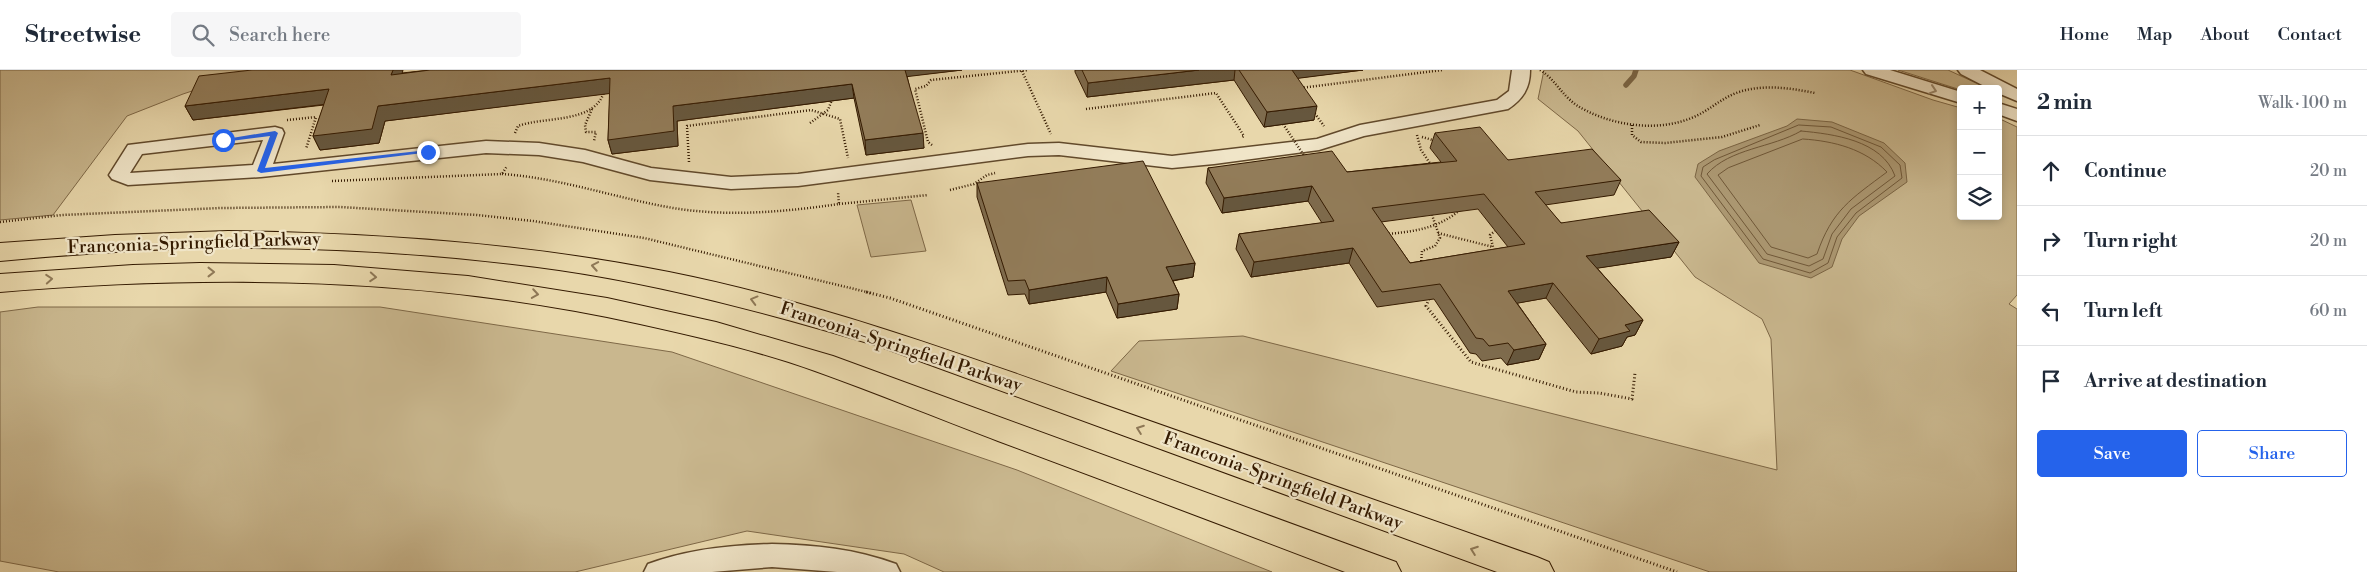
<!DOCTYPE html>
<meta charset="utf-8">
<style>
body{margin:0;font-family:"Libre Bodoni",serif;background:#f6f6f7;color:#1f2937}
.controls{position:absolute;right:15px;top:15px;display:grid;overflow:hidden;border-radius:5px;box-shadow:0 2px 8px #0003}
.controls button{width:45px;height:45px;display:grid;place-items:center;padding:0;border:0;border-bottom:1px solid #e0e1e3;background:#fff;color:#1f2937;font:25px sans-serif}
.stop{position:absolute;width:15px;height:15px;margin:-11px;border:4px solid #2563eb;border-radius:50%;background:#fff}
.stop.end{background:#2563eb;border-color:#fff;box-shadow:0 1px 5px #0008}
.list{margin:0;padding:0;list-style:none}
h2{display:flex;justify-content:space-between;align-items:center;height:65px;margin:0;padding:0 20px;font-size:21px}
h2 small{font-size:16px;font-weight:400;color:#747a83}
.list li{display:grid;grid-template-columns:32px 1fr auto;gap:15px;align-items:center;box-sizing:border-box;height:70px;padding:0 20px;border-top:1px solid #e0e1e3}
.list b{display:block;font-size:19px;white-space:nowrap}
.list em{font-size:16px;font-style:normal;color:#747a83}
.actions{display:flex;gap:10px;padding:15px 20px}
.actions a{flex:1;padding:11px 0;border:1px solid #2563eb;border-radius:5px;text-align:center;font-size:18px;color:#2563eb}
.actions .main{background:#2563eb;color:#fff}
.icon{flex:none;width:28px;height:28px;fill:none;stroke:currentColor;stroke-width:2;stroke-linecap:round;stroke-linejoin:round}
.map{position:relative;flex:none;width:2017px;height:502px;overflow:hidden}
header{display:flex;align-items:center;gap:30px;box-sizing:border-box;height:70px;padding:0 25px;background:#fff;border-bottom:1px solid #e0e1e3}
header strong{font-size:24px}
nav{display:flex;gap:28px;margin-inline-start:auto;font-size:18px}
.search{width:350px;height:45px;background:#f6f6f7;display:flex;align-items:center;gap:12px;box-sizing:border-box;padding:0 18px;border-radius:5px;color:#747a83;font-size:19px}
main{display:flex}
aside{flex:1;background:#fff}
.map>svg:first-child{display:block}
.green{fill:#c9b78e;stroke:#7e6847}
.water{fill:#ab9771;stroke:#7b6544}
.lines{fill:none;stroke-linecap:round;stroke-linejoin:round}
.shore{stroke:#705838;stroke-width:1}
.stream{stroke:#7b6544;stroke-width:5.5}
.minor-casing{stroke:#61492b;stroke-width:3}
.major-casing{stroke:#341a00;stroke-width:2}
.path-far1{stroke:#341a00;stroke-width:2.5;stroke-dasharray:1 2;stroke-linecap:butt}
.path{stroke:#341a00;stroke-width:3;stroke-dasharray:1 2.5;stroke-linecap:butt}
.minor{fill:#f0e5c8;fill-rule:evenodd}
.major{fill:#e8d7ab;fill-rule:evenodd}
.path-bridge{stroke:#341a00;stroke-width:2.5;stroke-dasharray:1 2;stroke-linecap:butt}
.wall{fill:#7e6b4d;stroke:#341a00;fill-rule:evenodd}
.shaded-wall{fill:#66573e;stroke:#341a00}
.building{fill:#927c59;stroke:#341a00;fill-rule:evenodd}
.oneway{stroke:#9b8a6e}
.oneway2{stroke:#8e7856}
.route{fill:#2563eb}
.labels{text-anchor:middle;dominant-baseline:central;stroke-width:4.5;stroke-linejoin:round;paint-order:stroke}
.street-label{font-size:18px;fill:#341a00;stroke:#f0e5c8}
</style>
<header>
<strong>Streetwise</strong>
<div class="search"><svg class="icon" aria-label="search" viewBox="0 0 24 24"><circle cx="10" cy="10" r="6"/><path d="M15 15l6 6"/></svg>Search here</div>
<nav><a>Home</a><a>Map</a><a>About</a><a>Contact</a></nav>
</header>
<main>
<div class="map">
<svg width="2017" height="502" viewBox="0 0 2017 502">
<rect width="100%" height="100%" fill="#e8d7ab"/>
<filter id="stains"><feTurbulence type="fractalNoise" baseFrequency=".004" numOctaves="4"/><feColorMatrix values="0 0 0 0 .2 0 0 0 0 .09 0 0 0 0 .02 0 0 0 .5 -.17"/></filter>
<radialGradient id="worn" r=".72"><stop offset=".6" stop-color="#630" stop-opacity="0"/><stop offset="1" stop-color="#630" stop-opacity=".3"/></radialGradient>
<g class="green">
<polygon points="0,0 256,0 183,24 127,46 53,145 0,150"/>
<polygon points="1544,0 1850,0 1933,30 1961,38 1961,146 1998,146 1998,48 2017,57 2017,225 2009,234 2017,239 2017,502 1710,502 1111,301 1139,271 1243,266 1777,400 1771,269 1762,249 1695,207 1578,61 1538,29"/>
<polygon points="1898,0 1948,0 1989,19 1961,19 1961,20"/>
<polygon points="911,130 926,181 871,187 857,135"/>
<polygon points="38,237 380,237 672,282 1017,400 1272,502 944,502 904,484 747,461 575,502 59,502 0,491 0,242"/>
</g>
<polygon class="water" points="1797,49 1832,52 1884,73 1905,93 1907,112 1859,146 1842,169 1832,197 1811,208 1759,193 1695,107 1698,94 1719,81 1787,56"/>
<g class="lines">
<g class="shore">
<polygon points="1799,55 1831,57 1881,77 1900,95 1902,108 1856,143 1837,167 1828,193 1810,203 1763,189 1701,106 1703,97 1714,90"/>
<path d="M1801,61C1833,64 1882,70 1895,106L1851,139L1832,164L1823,189L1809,196L1767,184L1707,104C1730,78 1772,78 1801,61Z"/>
<path d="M1803,69C1834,71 1865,79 1887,102C1851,129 1832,140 1817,184L1808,188L1771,177L1718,105L1728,98Z"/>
</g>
<polyline class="stream" points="1626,15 1634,6 1636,0"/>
<g class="minor-casing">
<g id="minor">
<path d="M1512,0H1530C1530,18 1523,29 1508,39L1364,66L1319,80L1214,94L1172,98L1059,85L1028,86L798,116L731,119L650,110L583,92L539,85L486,83L261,107L128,115L112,109L109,105L128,75L275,57L282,59L284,63L273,94L486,71L539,73L585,80L651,98L731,107L798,104L1028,74L1059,73L1172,86L1317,69L1360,55L1497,30L1509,21ZM263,70L253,95L130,103L142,84Z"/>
<polygon points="1863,0 1890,0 1961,22 1961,33 1866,4"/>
<polygon points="1958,0 1980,0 2017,19 2017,31 1998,23 1998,19 1990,19 1961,4"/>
<polygon points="1998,33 2017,39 2017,51 1998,44"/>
<path d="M772,474C815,475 856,479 896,494L900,502H837L772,497L712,502H644L648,494C688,479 731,475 772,474Z"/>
</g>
</g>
<g class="major-casing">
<g id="major">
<path d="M228,161C376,163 523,173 669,202C814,231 953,281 1093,331C1241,383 1389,435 1537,487L1549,492L1554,502H1497L881,277C775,245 668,216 559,200C449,185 339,177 228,178C152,178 76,184 0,191V173L115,165Z"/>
<path d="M200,193L334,195L468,206L607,228L716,252L833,286L1396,492L1401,502H1345C1229,458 1114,414 998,371C937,348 877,323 815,301C759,281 699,267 640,254C429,207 214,204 0,222V204L133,195Z"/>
</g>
</g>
<g class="path-far1">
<path d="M1540,0C1558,11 1562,29 1585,40C1618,57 1662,62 1696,46C1711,39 1723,27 1739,22C1764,14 1790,18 1815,23"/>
<polyline points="1022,1 1051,64"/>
<polyline points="1301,18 1442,0"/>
<polyline points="592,39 585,55 586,62 596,62 594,71"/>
<polyline points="1086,39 1216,23 1244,66 1242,67"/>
<polyline points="1313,41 1324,56"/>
<polyline points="287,50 316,47 306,79"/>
<polyline points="810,53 828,40 833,27"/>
<polyline points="1632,55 1632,65 1641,72 1665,73 1722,67 1760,55"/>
<path d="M515,63L518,56C545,46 594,54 604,22"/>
<polyline points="1417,65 1421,80 1431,95"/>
<polyline points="1422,67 1436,71"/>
<polyline points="932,75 928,72 915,19 926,16 931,10 1028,0"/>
<polyline points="689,92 687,56 811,40 840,49 848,88"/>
<path d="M502,104C561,108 615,128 673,138C728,147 784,142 839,134L838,122"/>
<polyline points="332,111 502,104 507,96"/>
<polyline points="950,120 974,114 987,105 995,103"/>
<polyline points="839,134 928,125"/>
<polyline points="0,152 62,145 221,138 340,137 477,145 533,151 644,168 871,223"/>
<polyline points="1438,163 1493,177 1490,165 1495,161"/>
<path d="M1386,164C1413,162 1440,158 1461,139"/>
<polyline points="1421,194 1422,181 1435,176 1440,168 1432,145"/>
</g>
<g class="path">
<polyline points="866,222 890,228 1677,502"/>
<polyline points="1429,229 1426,236 1471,292 1576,322 1599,323 1632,329 1635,303"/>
</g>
<use href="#minor" class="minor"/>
<use href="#major" class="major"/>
<polyline class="path-bridge" points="1283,54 1305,87"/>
</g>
<g class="wall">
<polygon points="430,0 962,0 907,6 924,78 866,85 854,28 677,51 678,76 612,84 608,70 610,23 385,51 379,73 320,80 313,66 324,35 193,50 185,36 402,3"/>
<polygon points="1075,0 1363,0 1297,8 1314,50 1264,57 1234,10 1087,27 1075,2"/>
<path d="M1435,63L1508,90L1621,110L1614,125L1545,135L1561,153L1679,172L1671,187L1597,198L1643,250L1635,265L1627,267L1622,276L1591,284L1546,228L1517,233L1546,274L1539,289L1507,295L1501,288L1482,291L1476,284L1470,283L1434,229L1377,237L1349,193L1251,207L1236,179L1239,164L1322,153L1308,131L1222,143L1206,113L1208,98L1347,102L1441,92L1430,78ZM1478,139L1508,177L1410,193L1381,152Z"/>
<polygon points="977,113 1195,193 1193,207 1173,211 1179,224 1177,239 1117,248 1106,222 1029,234 1025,224 1008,225 977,127"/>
</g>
<g class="shaded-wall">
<polygon points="393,0 403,0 398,19 391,5"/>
<polygon points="904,0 962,0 904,7"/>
<polygon points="1199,0 1235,0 1234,10 1087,27 1088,13"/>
<polygon points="1287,0 1363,0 1285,10"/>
<polygon points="610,8 614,23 385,51 379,73 320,80 313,66 378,36"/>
<polygon points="852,14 854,28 677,51 678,76 612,84 608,70 673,36"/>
<polygon points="329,19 336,33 193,50 185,36"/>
<polygon points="1317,36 1314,50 1264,57 1267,42"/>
<polygon points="923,63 924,78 866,85 865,70"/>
<polygon points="1312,116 1308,131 1222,143 1224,128"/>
<polygon points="1679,172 1671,187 1579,201 1586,186"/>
<polygon points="1353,178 1349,193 1251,207 1254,192"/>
<polygon points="1195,193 1193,207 1164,212 1166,197"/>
<polygon points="1107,207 1106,222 1029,234 1029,220"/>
<polygon points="1553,213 1546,228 1502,236 1508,221"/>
<polygon points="1179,224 1177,239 1117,248 1118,234"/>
<polygon points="1643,250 1635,265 1627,267 1622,276 1591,284 1599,269 1625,255"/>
<polygon points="1546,274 1539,289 1507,295 1514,280"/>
</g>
<g class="building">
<polygon points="252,0 393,0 391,5 430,0 905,0 923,63 865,70 852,14 673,36 674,61 608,70 610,8 378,36 372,59 313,66 329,19 185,36 199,6"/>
<polygon points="1082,0 1199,0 1088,13"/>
<polygon points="1239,0 1292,0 1317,36 1267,42"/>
<path d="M1480,57L1508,90L1592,79L1621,110L1535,122L1561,153L1649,140L1679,172L1586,186L1643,250L1625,255L1630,261L1599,269L1553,213L1508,221L1546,274L1514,280L1508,273L1489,276L1483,269L1476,268L1440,214L1382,222L1353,178L1254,192L1239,164L1334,151L1312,116L1224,128L1208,98L1332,81L1347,102L1457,91L1435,63ZM1484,124L1525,174L1410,193L1372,138Z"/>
<polygon points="1143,91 1195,193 1166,197 1179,224 1118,234 1107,207 1029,220 1025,210 1008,211 977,113"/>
</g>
<defs><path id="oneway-chevron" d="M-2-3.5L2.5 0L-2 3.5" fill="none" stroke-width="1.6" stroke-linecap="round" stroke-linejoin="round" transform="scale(1.25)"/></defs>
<use class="oneway" href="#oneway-chevron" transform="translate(1933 20) rotate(18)"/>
<g class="oneway2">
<use href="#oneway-chevron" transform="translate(595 196) rotate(-170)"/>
<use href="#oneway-chevron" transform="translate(211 202)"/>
<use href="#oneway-chevron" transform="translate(373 207) rotate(4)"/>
<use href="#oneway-chevron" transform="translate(49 209) rotate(-4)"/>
<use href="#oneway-chevron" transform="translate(535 224) rotate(9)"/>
<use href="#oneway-chevron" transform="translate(754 230) rotate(-165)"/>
<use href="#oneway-chevron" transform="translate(1140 359) rotate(-160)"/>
<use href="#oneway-chevron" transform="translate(1474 480) rotate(-160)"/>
</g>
<polygon class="route" points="275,61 278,63 265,98 428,80 431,82 261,103 257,101 270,66 223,72 220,70"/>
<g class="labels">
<g class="street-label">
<text transform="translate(194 173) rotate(-2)">Franconia-Springfield Parkway</text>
<text transform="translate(901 277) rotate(18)">Franconia-Springfield Parkway</text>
<text transform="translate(1283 411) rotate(20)">Franconia-Springfield Parkway</text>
</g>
</g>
<rect width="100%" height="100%" filter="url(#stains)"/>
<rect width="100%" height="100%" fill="url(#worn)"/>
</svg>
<div class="controls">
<button>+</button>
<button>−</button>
<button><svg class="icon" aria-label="layers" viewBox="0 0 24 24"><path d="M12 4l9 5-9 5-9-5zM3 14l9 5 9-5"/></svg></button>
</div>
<div class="stop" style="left:223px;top:70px"></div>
<div class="stop end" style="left:428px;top:82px"></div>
</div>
<aside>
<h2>2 min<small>Walk · 100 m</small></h2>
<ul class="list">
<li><svg class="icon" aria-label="ahead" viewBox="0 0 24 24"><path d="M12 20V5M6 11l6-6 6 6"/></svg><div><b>Continue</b></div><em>20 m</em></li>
<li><svg class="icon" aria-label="right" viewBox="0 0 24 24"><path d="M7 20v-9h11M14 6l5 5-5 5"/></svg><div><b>Turn right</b></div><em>20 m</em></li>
<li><svg class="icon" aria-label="left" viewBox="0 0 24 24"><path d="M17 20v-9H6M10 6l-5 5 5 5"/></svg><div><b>Turn left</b></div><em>60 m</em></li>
<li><svg class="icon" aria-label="arrive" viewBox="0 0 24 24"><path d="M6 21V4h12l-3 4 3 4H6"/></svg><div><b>Arrive at destination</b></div></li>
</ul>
<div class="actions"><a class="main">Save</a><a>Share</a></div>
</aside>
</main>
